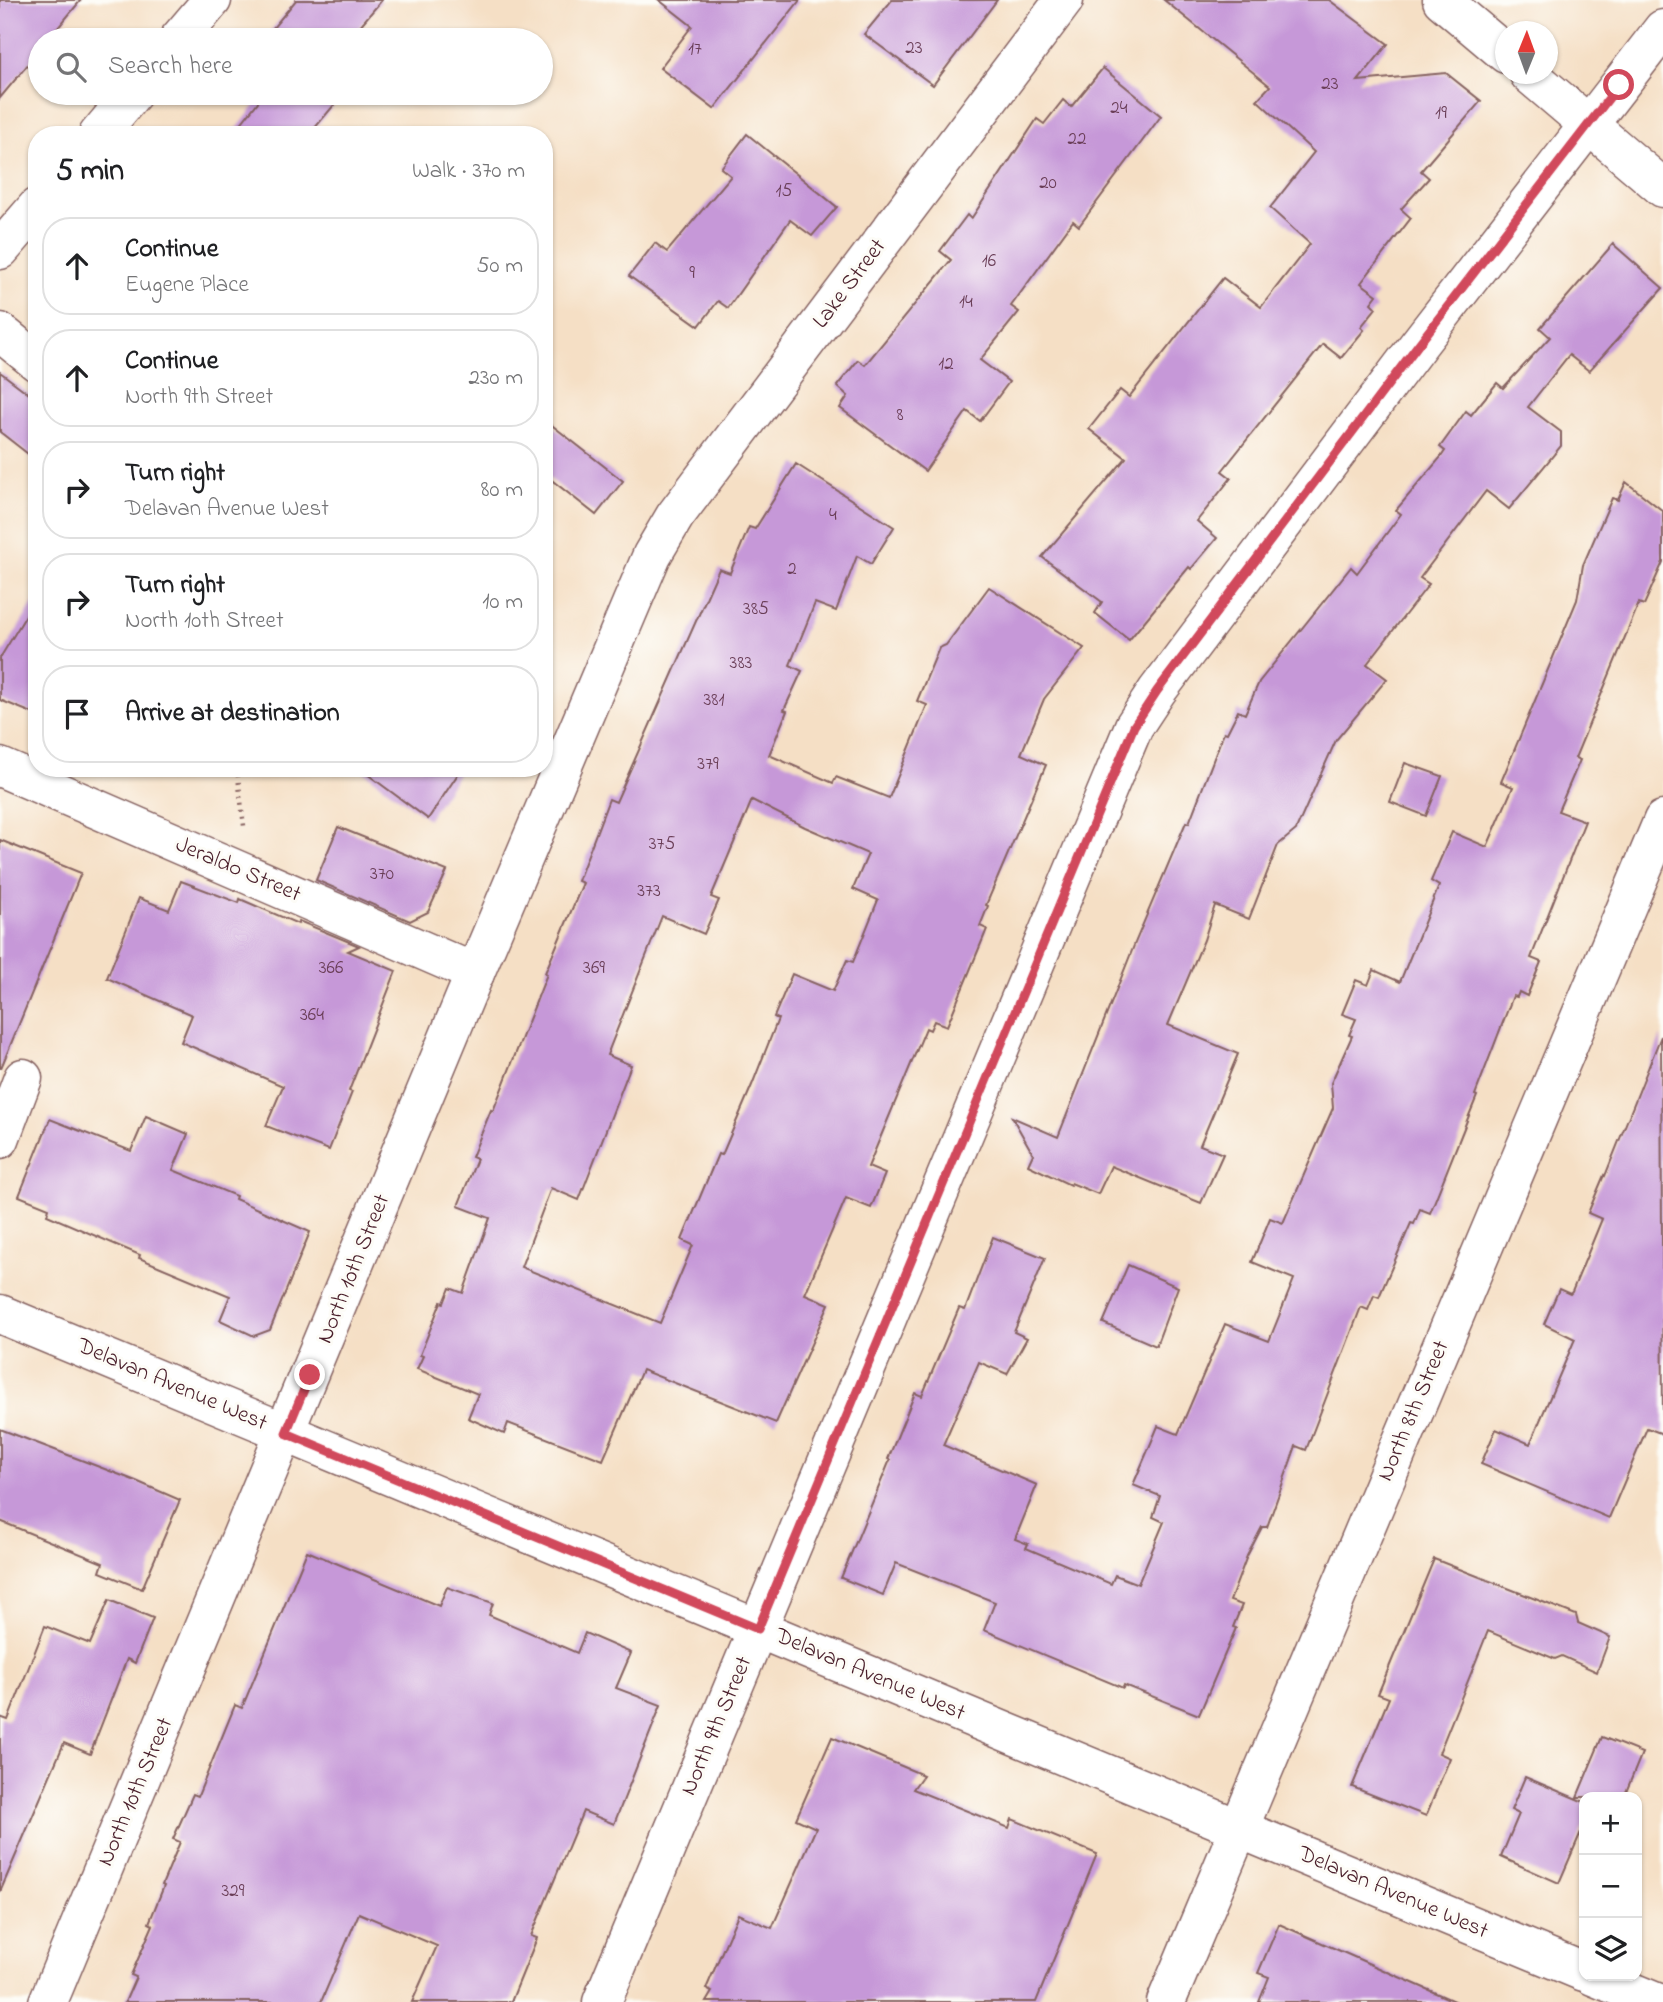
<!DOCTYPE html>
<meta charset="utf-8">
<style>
body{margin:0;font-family:"Indie Flower",sans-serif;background:#f6f6f6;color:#202124}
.controls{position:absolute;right:21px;bottom:21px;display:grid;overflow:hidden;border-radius:14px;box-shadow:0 2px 5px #0004}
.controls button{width:63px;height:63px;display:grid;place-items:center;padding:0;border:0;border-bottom:2px solid #e0e0e0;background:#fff;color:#202124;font:35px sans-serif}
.compass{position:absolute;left:1495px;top:21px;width:63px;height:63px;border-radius:50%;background:#fff;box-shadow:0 2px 5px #0004;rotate:1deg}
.stop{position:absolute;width:21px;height:21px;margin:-16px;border:5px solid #d1495b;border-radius:50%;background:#fff}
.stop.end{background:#d1495b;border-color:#fff;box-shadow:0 2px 7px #0008}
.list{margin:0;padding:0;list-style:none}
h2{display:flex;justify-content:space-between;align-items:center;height:91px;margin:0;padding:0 28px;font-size:30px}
h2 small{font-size:23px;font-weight:400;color:#757577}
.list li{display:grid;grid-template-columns:46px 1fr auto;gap:21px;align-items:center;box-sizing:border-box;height:98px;margin:0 14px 14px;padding:0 14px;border:2px solid #e0e0e0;border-radius:28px}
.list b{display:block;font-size:26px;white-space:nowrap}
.list p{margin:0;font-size:23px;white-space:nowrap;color:#757577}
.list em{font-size:23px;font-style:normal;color:#757577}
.icon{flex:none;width:38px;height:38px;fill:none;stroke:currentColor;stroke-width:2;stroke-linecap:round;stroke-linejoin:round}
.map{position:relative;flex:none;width:1663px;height:2002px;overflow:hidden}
.search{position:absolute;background:#fff;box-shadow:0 2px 5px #0004;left:28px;top:28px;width:525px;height:77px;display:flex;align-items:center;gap:18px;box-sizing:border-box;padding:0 24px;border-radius:38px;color:#757577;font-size:26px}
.panel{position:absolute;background:#fff;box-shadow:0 2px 5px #0004;left:28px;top:126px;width:525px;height:651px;border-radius:28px}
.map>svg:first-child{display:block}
.building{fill:#c698d8;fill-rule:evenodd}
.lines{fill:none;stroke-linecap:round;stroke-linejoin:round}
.minor-casing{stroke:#866261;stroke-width:41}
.path{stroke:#866261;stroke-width:4.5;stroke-dasharray:2 5;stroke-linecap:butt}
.minor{stroke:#fff;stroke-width:38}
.route{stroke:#d1495b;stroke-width:9}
.labels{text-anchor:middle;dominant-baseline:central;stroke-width:6;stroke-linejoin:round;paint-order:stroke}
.number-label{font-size:19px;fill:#693d56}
.street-label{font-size:23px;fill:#4a1f2b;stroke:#fdfcf7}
</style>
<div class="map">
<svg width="1663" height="2002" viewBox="0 0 1663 2002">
<rect width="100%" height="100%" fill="#fdfcf7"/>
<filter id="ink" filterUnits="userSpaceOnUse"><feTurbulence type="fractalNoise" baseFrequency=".0143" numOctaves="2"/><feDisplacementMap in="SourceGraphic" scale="14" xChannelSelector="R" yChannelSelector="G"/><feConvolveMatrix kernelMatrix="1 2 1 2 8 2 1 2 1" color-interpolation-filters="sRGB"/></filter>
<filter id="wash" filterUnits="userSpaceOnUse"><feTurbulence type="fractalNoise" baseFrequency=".00686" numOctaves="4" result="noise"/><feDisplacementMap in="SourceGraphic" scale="28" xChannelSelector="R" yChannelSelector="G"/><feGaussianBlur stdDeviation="1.57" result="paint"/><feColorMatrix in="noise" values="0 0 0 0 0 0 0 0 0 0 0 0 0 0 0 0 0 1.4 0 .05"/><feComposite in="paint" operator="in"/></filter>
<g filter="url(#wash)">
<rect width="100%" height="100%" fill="#f5dfc5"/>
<g id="blocks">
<g class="building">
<polygon points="0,0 81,0 48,40 40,40 40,50 0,98"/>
<polygon points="296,0 382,0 348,40 263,40"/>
<polygon points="659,0 800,0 714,109 660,68 692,26"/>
<polygon points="892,0 997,0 933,85 864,34"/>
<polygon points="1164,0 1329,0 1388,44 1358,81 1446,73 1481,101 1421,171 1429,178 1401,209 1411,218 1361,283 1377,295 1371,303 1376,308 1361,327 1364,330 1341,358 1323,344 1222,471 1231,478 1197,521 1217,538 1191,569 1189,567 1129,640 1095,613 1102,602 1042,557 1126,458 1089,429 1120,390 1129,397 1223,278 1261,307 1310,244 1270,208 1314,152 1257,100 1270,86"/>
<polygon points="1103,68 1161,116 1079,226 1073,221 1011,306 1019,312 980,360 1009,382 980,421 967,411 925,471 840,408 848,396 837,386 858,360 865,365 951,260 940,251 967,215 971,219 1037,119 1044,124 1063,100 1071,107"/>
<polygon points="265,93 334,93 340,98 309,135 232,135"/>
<polygon points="747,134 837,207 812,236 790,220 728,308 718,301 699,326 629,276 655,243 667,252 731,176 721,168"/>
<polygon points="1613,244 1663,288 1589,371 1569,355 1528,407 1561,432 1561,446 1509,509 1486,491 1420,578 1429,584 1367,664 1387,679 1336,740 1296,830 1278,845 1249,919 1215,905 1204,940 1168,1025 1238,1054 1200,1145 1223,1154 1201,1203 1111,1166 1098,1194 1071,1183 1070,1185 1028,1165 1033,1154 1012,1117 1058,1137 1135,943 1186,822 1189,823 1224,732 1227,733 1238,711 1245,714 1259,682 1351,567 1357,573 1401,514 1396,510 1441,457 1445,451 1440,447 1466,411 1471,415 1497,383 1503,388 1550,337 1540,328"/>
<polygon points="0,372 37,400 37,461 0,432"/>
<polygon points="544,419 623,481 596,515 544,474"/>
<path d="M796,464L894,527L871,564L857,556L836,611L815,603L790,665L802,671L784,710L787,711L769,755L833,783L836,777L889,798L927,705L917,701L939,648L946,645L989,587L1084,648L1044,699L1021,754L1046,765L986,905L988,906L980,926L987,929L947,1026L934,1021L930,1030L926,1028L868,1167L885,1174L871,1208L846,1198L805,1294L829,1304L776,1423L642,1370L603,1460L508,1423L504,1434L468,1418L478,1394L417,1369L423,1356L420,1355L441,1302L444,1303L450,1288L463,1293L490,1218L458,1206L477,1159L472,1157L491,1110L493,1111L547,974L545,973L583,883L578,881L609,799L616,802L719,569L730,573L749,527L755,529ZM752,800L805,827L868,854L853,889L878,900L853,962L847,960L833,991L792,974L774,1017L778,1019L752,1085L722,1155L718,1154L682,1240L693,1245L660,1323L521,1267L551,1188L579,1200L631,1065L607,1055L662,916L704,934L719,900L711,897Z"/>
<polygon points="1626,482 1663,511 1663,562 1644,605 1639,603 1575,758 1580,760 1558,811 1585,821 1531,958 1541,962 1527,996 1519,992 1517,997 1513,996 1475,1095 1477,1096 1468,1118 1430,1213 1420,1209 1414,1224 1411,1223 1379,1297 1374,1295 1368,1310 1361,1307 1306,1450 1296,1446 1267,1527 1262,1527 1247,1556 1230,1601 1242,1605 1233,1627 1236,1628 1199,1715 1124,1685 1123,1688 984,1630 995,1602 896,1563 883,1595 841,1578 890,1460 888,1459 915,1393 922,1396 959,1308 965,1310 993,1237 1045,1258 1014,1332 1027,1338 1007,1374 979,1362 943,1445 1037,1485 1015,1539 1028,1544 1026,1548 1111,1584 1115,1575 1138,1584 1164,1522 1153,1517 1160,1496 1133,1485 1151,1443 1158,1426 1178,1434 1225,1324 1269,1341 1294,1279 1252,1262 1270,1218 1283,1223 1333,1108 1331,1083 1352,1036 1349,1035 1356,1019 1342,1014 1356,980 1368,985 1374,970 1400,982 1439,886 1431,881 1452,832 1487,847 1513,787 1501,782 1577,600 1583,565 1612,498 1618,500"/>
<polygon points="37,597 37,715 0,700 0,658"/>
<polygon points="1405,763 1442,776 1426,816 1390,802"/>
<polygon points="359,768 462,768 428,819"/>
<polygon points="338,827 447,871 428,912 410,921 316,880"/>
<polygon points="0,840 81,873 1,1068 0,1068"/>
<polygon points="181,881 239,903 240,899 298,924 299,921 359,946 348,951 396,971 349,1091 352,1092 329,1150 266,1126 283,1086 181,1042 192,1015 107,978 139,898 169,910"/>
<polygon points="1661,1036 1663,1434 1647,1428 1609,1518 1481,1464 1496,1429 1530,1444 1575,1339 1544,1324 1559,1289 1570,1294 1572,1292 1602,1219 1588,1213 1604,1175 1605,1176"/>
<polygon points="146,1116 188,1134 173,1170 236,1196 235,1199 310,1232 270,1330 254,1336 220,1320 230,1296 139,1258 140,1255 47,1215 49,1208 19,1196 50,1119 131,1151"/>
<polygon points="1128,1265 1178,1287 1156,1346 1103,1323"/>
<polygon points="0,1429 136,1481 180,1500 142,1589 100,1572 103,1563 0,1521"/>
<polygon points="307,1551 439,1606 447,1587 493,1603 489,1615 577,1653 585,1633 631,1653 616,1688 661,1705 614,1824 583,1811 531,1936 537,1938 511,2002 412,2002 437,1946 359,1913 321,2002 125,2002 136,1977 131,1975 153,1925 149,1923 164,1886 162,1885 180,1842 173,1839 193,1794 198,1796 235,1705 242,1708"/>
<polygon points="1434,1559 1576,1615 1578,1623 1610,1637 1597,1672 1562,1656 1555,1659 1488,1631 1439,1753 1450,1758 1426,1816 1352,1787 1389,1698 1378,1694"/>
<polygon points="109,1600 153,1618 135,1663 127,1659 90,1754 64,1743 0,1892 0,1717 8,1720 45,1626 90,1644"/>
<polygon points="832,1737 923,1775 913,1789 1009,1828 1012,1819 1097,1854 1036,2002 706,2002 712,1992 706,1989 738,1914 772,1928 816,1828 796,1819"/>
<polygon points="1602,1737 1642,1753 1624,1797 1577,1797"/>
<polygon points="1525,1777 1584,1802 1584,1825 1559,1883 1501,1857 1519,1814 1511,1810"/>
<polygon points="1279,1924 1456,2002 1259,2002 1269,1977 1258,1973"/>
</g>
</g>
</g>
<g filter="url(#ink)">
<use href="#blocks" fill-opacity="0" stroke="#866261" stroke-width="2"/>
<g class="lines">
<g class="minor-casing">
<g id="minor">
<polyline points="1442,0 1506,54"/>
<polyline points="178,40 212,0"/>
<polyline points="1529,74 1663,188"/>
<polyline points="98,135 133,93"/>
<polyline points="0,250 37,207"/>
<polyline points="0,332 37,362"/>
<polyline points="0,767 475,973"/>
<polyline points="0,1139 23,1078"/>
<polyline points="0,1314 1584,1972"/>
<polyline points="1593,1976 1656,2002"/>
<polyline points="48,2002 475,973 652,555 675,516 1064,0"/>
<polyline points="602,2002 1134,726 1157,691 1418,345 1663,29"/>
<polyline points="1166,2002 1663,820"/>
</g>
</g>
<polyline class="path" points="237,768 244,826"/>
<use href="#minor" class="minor"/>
</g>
</g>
<g class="lines" filter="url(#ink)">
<polyline class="route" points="310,1375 286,1433 758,1629 1134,726 1157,691 1418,345 1619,85"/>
</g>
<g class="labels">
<g class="number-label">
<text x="914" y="48">23</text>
<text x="695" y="49">17</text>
<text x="1330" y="84">23</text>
<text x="1119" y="108">24</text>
<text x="1441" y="113">19</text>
<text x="1077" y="139">22</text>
<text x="1048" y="183">20</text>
<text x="784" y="191">15</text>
<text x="989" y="261">16</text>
<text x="692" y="273">9</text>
<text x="966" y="302">14</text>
<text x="946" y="364">12</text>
<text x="900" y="415">8</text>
<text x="833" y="515">4</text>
<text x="792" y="569">2</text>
<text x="756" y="609">385</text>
<text x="741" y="663">383</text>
<text x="714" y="700">381</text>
<text x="708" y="764">379</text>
<text x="662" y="844">375</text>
<text x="382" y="874">370</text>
<text x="649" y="891">373</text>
<text x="331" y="968">366</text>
<text x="594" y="968">369</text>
<text x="312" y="1015">364</text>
<text x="233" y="1891">329</text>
</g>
<g class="street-label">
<text transform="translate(850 284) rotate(-53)">Lake Street</text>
<text transform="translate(238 870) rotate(23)">Jeraldo Street</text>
<text transform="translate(354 1269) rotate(-68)">North 10th Street</text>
<text transform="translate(172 1385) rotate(23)">Delavan Avenue West</text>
<text transform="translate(1414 1411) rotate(-67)">North 8th Street</text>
<text transform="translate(870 1675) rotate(23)">Delavan Avenue West</text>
<text transform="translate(717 1726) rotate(-67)">North 9th Street</text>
<text transform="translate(136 1792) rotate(-67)">North 10th Street</text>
<text transform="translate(1393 1893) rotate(23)">Delavan Avenue West</text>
</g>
</g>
</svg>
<div class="controls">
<button>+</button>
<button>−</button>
<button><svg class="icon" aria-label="layers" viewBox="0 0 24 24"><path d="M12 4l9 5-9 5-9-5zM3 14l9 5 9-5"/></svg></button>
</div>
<svg class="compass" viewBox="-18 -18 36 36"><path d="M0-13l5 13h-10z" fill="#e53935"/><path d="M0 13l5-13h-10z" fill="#757577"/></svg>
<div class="stop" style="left:1619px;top:85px"></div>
<div class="stop end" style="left:310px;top:1375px"></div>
<div class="search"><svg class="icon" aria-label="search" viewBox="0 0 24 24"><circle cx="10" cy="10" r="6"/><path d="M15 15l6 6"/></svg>Search here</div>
<section class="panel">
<h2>5 min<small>Walk · 370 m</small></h2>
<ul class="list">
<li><svg class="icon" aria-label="ahead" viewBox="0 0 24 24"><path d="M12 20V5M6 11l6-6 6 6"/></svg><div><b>Continue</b><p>Eugene Place</p></div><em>50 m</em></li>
<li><svg class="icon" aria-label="ahead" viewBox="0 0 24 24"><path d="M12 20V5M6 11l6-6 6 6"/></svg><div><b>Continue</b><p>North 9th Street</p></div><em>230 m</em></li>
<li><svg class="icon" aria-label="right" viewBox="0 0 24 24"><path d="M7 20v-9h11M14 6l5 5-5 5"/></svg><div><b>Turn right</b><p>Delavan Avenue West</p></div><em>80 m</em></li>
<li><svg class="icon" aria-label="right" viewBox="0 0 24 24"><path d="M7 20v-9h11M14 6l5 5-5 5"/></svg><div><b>Turn right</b><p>North 10th Street</p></div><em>10 m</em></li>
<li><svg class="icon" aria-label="arrive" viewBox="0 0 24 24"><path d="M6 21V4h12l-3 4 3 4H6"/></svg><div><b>Arrive at destination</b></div></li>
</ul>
</section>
</div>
